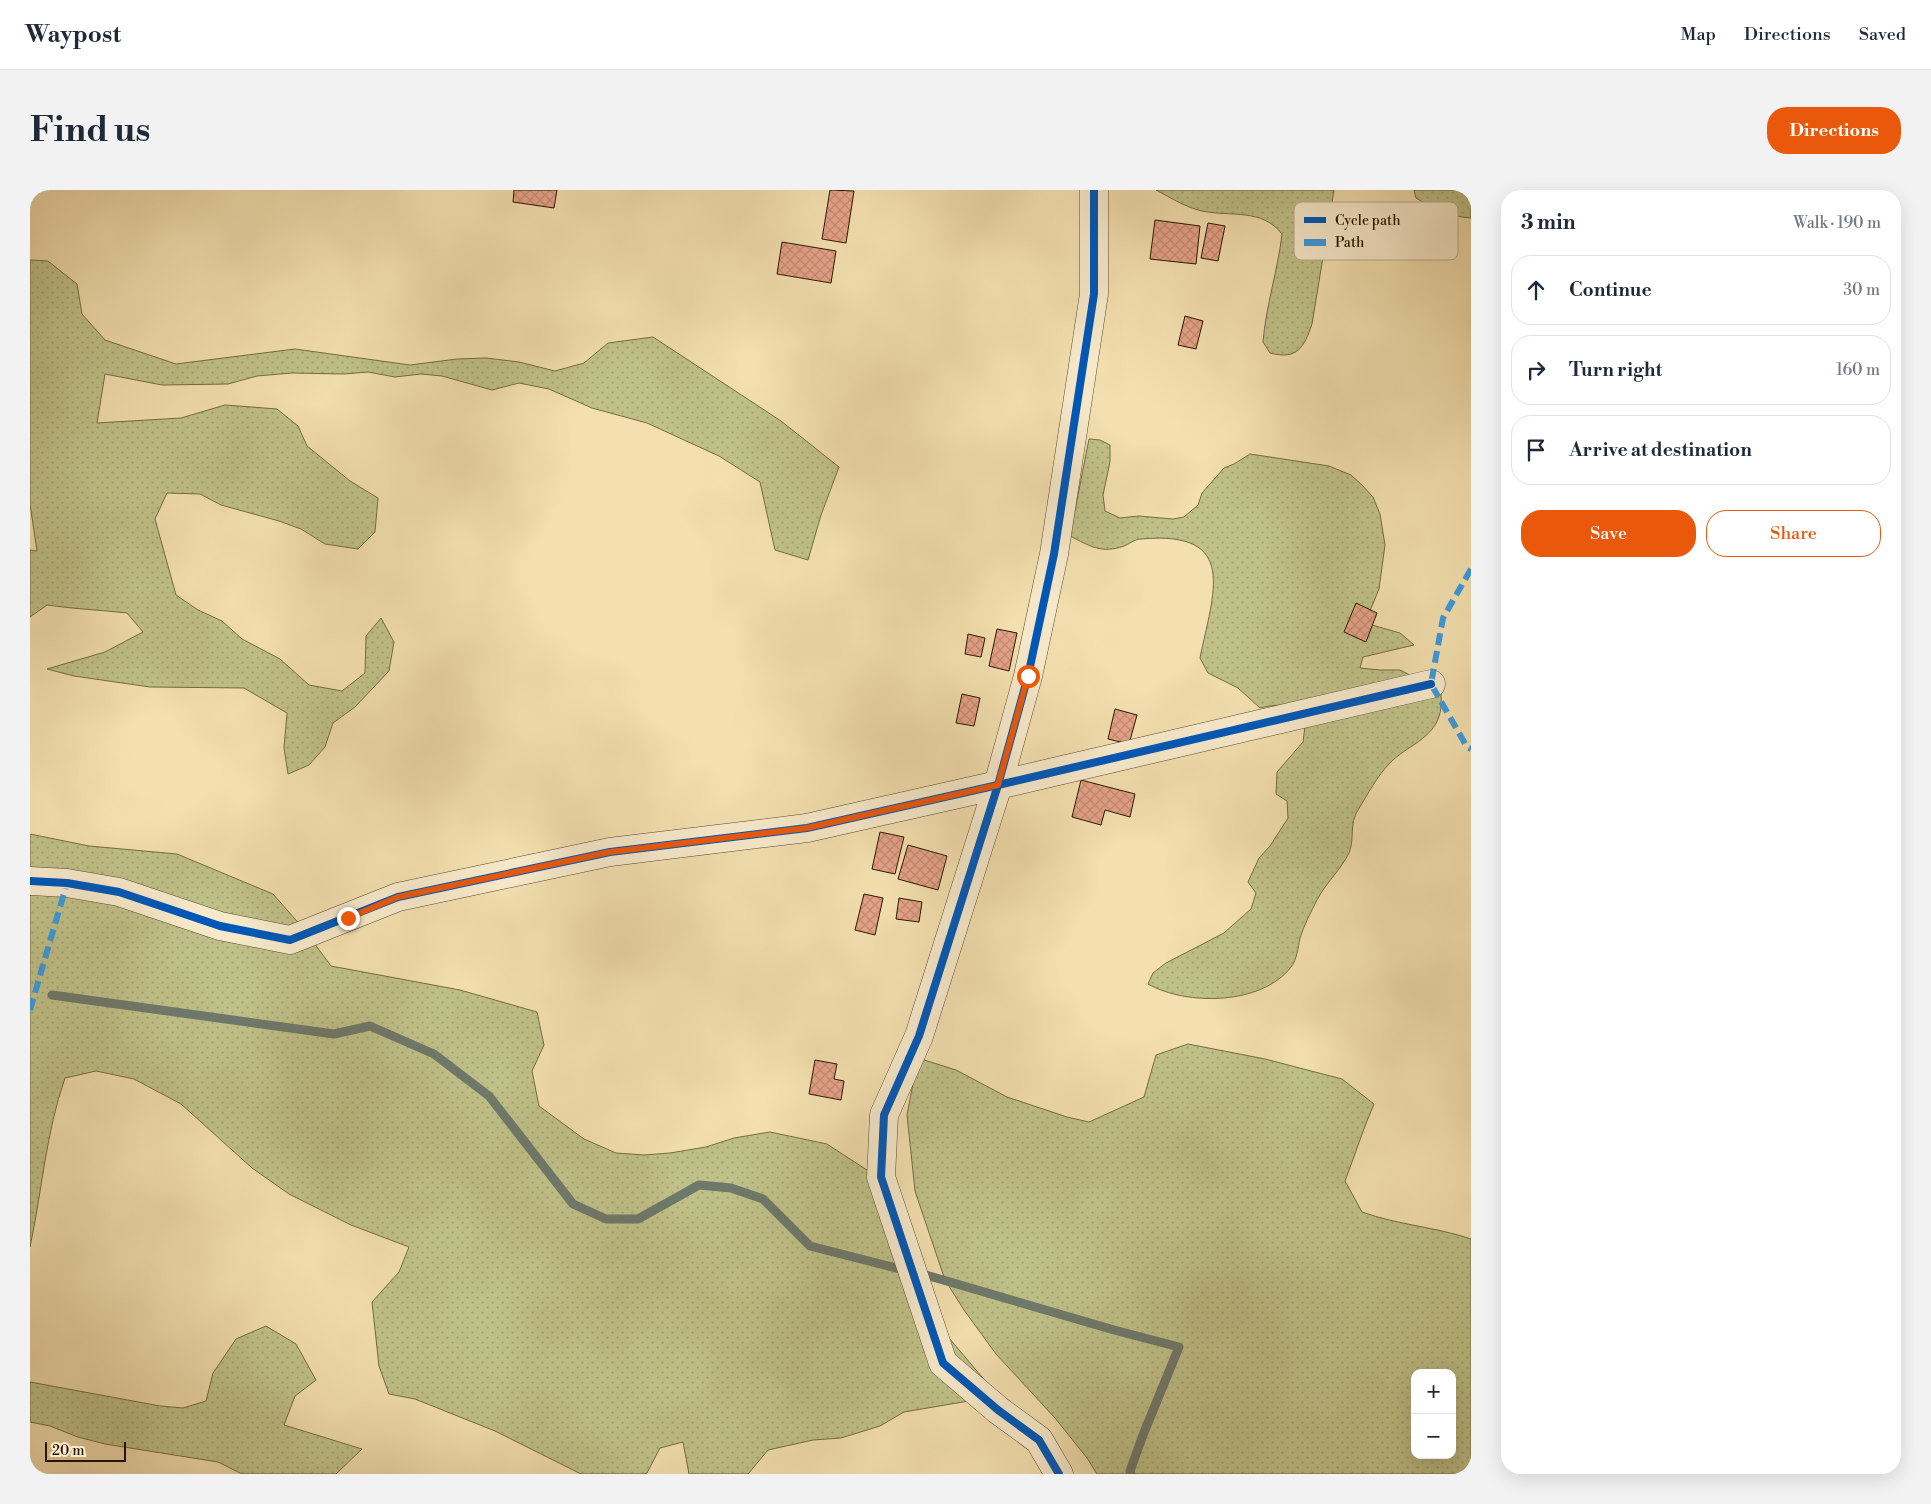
<!DOCTYPE html>
<meta charset="utf-8">
<style>
body{margin:0;font-family:"Libre Bodoni",serif;background:#f2f2f3;color:#1f2937}
.controls{position:absolute;right:15px;bottom:15px;display:grid;overflow:hidden;border-radius:10px;box-shadow:0 5px 20px #0002}
.controls button{width:45px;height:45px;display:grid;place-items:center;padding:0;border:0;border-bottom:1px solid #e0e1e3;background:#fff;color:#1f2937;font:25px sans-serif}
.scale{position:absolute;left:15px;bottom:12px;width:81px;box-sizing:border-box;padding-left:5px;border:2px solid #281700;border-top:0;font-size:14px;line-height:18px;white-space:nowrap;color:#281700;-webkit-text-stroke:4px #f7eacb;paint-order:stroke}
.stop{position:absolute;width:15px;height:15px;margin:-11px;border:4px solid #ea580c;border-radius:50%;background:#fff}
.stop.end{background:#ea580c;border-color:#fff;box-shadow:0 1px 5px #0008}
.list{margin:0;padding:0;list-style:none}
h2{display:flex;justify-content:space-between;align-items:center;height:65px;margin:0;padding:0 20px;font-size:21px}
h2 small{font-size:16px;font-weight:400;color:#747a83}
.list li{display:grid;grid-template-columns:32px 1fr auto;gap:15px;align-items:center;box-sizing:border-box;height:70px;margin:0 10px 10px;padding:0 10px;border:1px solid #e0e1e3;border-radius:20px}
.list b{display:block;font-size:19px;white-space:nowrap}
.list em{font-size:16px;font-style:normal;color:#747a83}
.actions{display:flex;gap:10px;padding:15px 20px}
.actions a{flex:1;padding:11px 0;border:1px solid #ea580c;border-radius:20px;text-align:center;font-size:18px;color:#ea580c}
.actions .main{background:#ea580c;color:#fff}
.icon{flex:none;width:28px;height:28px;fill:none;stroke:currentColor;stroke-width:2;stroke-linecap:round;stroke-linejoin:round}
.map{position:relative;flex:none;width:1441px;height:1284px;overflow:hidden;border-radius:20px}
header{display:flex;align-items:center;gap:30px;box-sizing:border-box;height:70px;padding:0 25px;background:#fff;border-bottom:1px solid #e0e1e3}
header strong{font-size:24px}
nav{display:flex;gap:28px;margin-inline-start:auto;font-size:18px}
.intro{display:flex;align-items:center;justify-content:space-between;box-sizing:border-box;height:120px;padding:0 30px}
h1{margin:0;font-size:35px}
.button{padding:12px 22px;border-radius:20px;background:#ea580c;color:#fff;font-size:18px;font-weight:700}
main{display:flex;gap:30px;padding:0 30px}
aside{flex:1;background:#fff;border-radius:20px;box-shadow:0 5px 20px #0002}
.map>svg:first-child{display:block}
.green{fill:url(#green-dots);stroke:#746c44;fill-rule:evenodd}
.lines{fill:none;stroke-linecap:round;stroke-linejoin:round}
.stream{stroke:#6e796b;stroke-width:9}
.building{fill:url(#building-cross-hatch);stroke:#281700}
.minor-casing{stroke:#5b492c;stroke-width:29}
.minor{stroke:#f7eacb;stroke-width:28}
.quiet{stroke:#3d9adc;stroke-width:6;stroke-dasharray:12 6;stroke-linecap:butt}
.cycleway-casing{stroke:#f7eacb;stroke-width:11}
.cycleway{stroke:#0057b8;stroke-width:8}
.route{stroke:#ea580c;stroke-width:6}
.key{fill:#f7eacb;stroke:#b9ab8e;stroke-width:1}
.key-label{font-size:14px;fill:#281700}
</style>
<header>
<strong>Waypost</strong>
<nav><a>Map</a><a>Directions</a><a>Saved</a></nav>
</header>
<div class="intro"><h1>Find us</h1><a class="button">Directions</a></div>
<main>
<div class="map">
<svg width="1441" height="1284" viewBox="0 0 1441 1284">
<defs>
<pattern id="green-dots" width="8" height="8" patternUnits="userSpaceOnUse" patternTransform="scale(1.25)"><rect width="8" height="8" fill="#bfc188"/><path d="M2 2h.1M6 6h.1" fill="none" stroke="#a4a574" stroke-width="1.8" stroke-linecap="round"/></pattern>
<pattern id="building-cross-hatch" width="8" height="8" patternUnits="userSpaceOnUse" patternTransform="scale(1.25)"><rect width="8" height="8" fill="#e5a288"/><path d="M0 0l8 8M0 8l8-8" fill="none" stroke="#c48b74"/></pattern>
</defs>
<rect width="100%" height="100%" fill="#f3dfaf"/>
<filter id="stains"><feTurbulence type="fractalNoise" baseFrequency=".004" numOctaves="4"/><feColorMatrix values="0 0 0 0 .2 0 0 0 0 .09 0 0 0 0 .02 0 0 0 .5 -.17"/></filter>
<radialGradient id="worn" r=".72"><stop offset=".6" stop-color="#630" stop-opacity="0"/><stop offset="1" stop-color="#630" stop-opacity=".3"/></radialGradient>
<g class="green">
<path d="M1126,0H1304L1282,134C1274,158 1267,170 1240,163L1233,152C1236,115 1248,80 1252,44C1232,18 1201,27 1172,21C1155,17 1141,8 1126,0Z"/>
<path d="M1384,0H1441V28C1422,27 1402,18 1386,8Z"/>
<path d="M0,70L18,71L47,94L52,124L75,150L146,174L265,159L380,175L427,169L456,168L489,172L525,181L554,173L578,153L623,147L751,231L809,277L791,325L778,370L745,360L730,292L689,266L617,233L562,218L519,199L489,193L462,200L412,186L391,184L365,187L338,182L314,184L262,183L227,186L198,194L132,195L75,184L67,233L151,228L195,215L247,219L268,236L277,256L320,291L348,308L345,342L328,359L295,354L271,339L249,331L191,315L170,304L137,303L125,329L146,405L168,420L192,431L212,449L250,469L279,495L312,501L335,483L336,446L351,428L364,452L359,481L325,517L303,533L295,557L279,575L258,584L254,558L257,523L214,498L120,497L44,486L17,479L75,462L113,442L97,423C71,420 44,419 17,415L0,427V360L7,361L0,314Z"/>
<path d="M1059,249L1070,250L1080,255V272L1073,305L1075,321L1090,328L1109,326L1143,329L1154,327L1168,315L1172,303L1194,278L1204,274L1220,264L1299,276L1321,285L1332,295L1343,307L1350,324L1355,355L1349,399L1335,433L1370,443L1384,455L1333,467L1330,478L1350,480H1370L1411,501C1411,508 1412,517 1410,523C1404,549 1376,556 1360,573C1347,586 1338,604 1328,620C1319,634 1325,648 1319,663C1312,678 1295,694 1287,710C1281,722 1274,735 1270,748C1268,757 1267,770 1261,777C1232,815 1157,816 1118,794L1123,783L1136,773L1194,743L1204,734L1221,719L1226,703L1218,692L1229,668L1240,656L1258,628L1257,611L1246,604L1247,582L1273,552L1276,528C1258,514 1252,513 1230,518L1208,498L1178,483L1170,468C1183,403 1210,340 1111,349C1105,349 1099,354 1094,356C1071,364 1060,356 1040,346Z"/>
<path d="M0,644L59,656L147,664L243,704L273,738L301,776L430,800L507,822L514,855L502,881L509,916L554,949L586,963L614,965L640,963L676,957L704,948L740,942L797,954L863,997L903,1129L968,1206L874,1222L850,1236L811,1248L783,1250L738,1260L718,1284H659L653,1252L630,1258L617,1283L614,1284H551L465,1241L385,1209L359,1204L349,1176L342,1112L369,1082L379,1057L321,1035L259,1004L222,978L151,914L104,889L66,881L35,888C16,942 12,1001 0,1057Z"/>
<path d="M1158,854L1235,869L1312,889L1344,914C1333,939 1325,965 1315,991L1332,1022C1368,1035 1406,1037 1441,1049V1284H1067L1057,1268L1025,1228L966,1164L934,1120L915,1090L885,1001L877,925L888,868L926,880L977,907L1037,927L1059,932L1114,907L1126,865ZM1385,1183H1422V1265H1385Z"/>
<polygon points="236,1136 266,1154 286,1190 265,1206 254,1235 332,1259 306,1284 212,1284 188,1272 75,1254 48,1247 20,1236 0,1232 0,1192 130,1216 153,1218 176,1211 183,1183 206,1149"/>
</g>
<g class="lines">
<g class="stream">
<polyline points="22,805 304,844 340,836 404,864 459,906 543,1014 576,1029 608,1029 669,995 701,998 733,1009 780,1056 878,1081"/>
<polyline points="896,1085 1084,1140 1149,1157 1113,1245 1100,1281 1101,1284"/>
</g>
</g>
<g class="building">
<polygon points="484,0 527,0 524,18 483,12"/>
<polygon points="800,0 824,1 816,53 792,49"/>
<polygon points="1125,30 1170,36 1166,74 1120,69"/>
<polygon points="1178,33 1195,36 1188,71 1171,68"/>
<polygon points="752,52 806,61 801,93 747,84"/>
<polygon points="1155,126 1173,131 1166,159 1148,155"/>
<polygon points="1326,413 1347,423 1336,452 1314,442"/>
<polygon points="967,439 987,443 979,481 959,476"/>
<polygon points="938,444 955,448 951,467 935,464"/>
<polygon points="932,504 950,508 944,536 926,533"/>
<polygon points="1085,519 1107,525 1099,554 1078,549"/>
<polygon points="1051,590 1105,604 1100,627 1075,620 1071,635 1042,627"/>
<polygon points="850,642 874,647 865,684 842,679"/>
<polygon points="878,655 917,666 908,700 868,689"/>
<polygon points="834,704 853,708 845,745 825,740"/>
<polygon points="869,708 892,712 889,732 866,729"/>
<polygon points="785,870 807,874 804,889 814,891 811,910 779,904"/>
</g>
<g class="lines">
<g class="minor-casing">
<g id="minor">
<polyline points="0,691 37,693 89,702 190,736 260,750 368,707 580,662 777,638 968,595 1401,494"/>
<polyline points="1029,1284 1009,1250 968,1220 913,1173 851,987 854,925 889,846 968,595 998,486 1024,364 1064,104 1064,0"/>
</g>
</g>
<use href="#minor" class="minor"/>
<g class="quiet">
<polyline points="1441,379 1413,428 1401,494 1437,557 1441,559"/>
<polyline points="0,820 37,693"/>
</g>
<g class="cycleway-casing">
<g id="cycleway">
<polyline points="0,691 37,693 89,702 190,736 260,750 368,707 580,662 777,638 968,595 1401,494"/>
<polyline points="1029,1284 1009,1250 968,1220 913,1173 851,987 854,925 889,846 968,595 998,486 1024,364 1064,104 1064,0"/>
</g>
</g>
<use href="#cycleway" class="cycleway"/>
</g>
<g class="lines">
<polyline class="route" points="318,728 368,707 580,662 777,638 968,595 998,486"/>
</g>
<rect x="1264" y="12" width="164" height="58" rx="8" class="key"/>
<rect x="1274" y="27" width="22" height="6" fill="#0057b8"/>
<rect x="1274" y="49" width="22" height="7" fill="#3d9adc"/>
<g class="key-label">
<text x="1305" y="35">Cycle path</text>
<text x="1305" y="57">Path</text>
</g>
<rect width="100%" height="100%" filter="url(#stains)"/>
<rect width="100%" height="100%" fill="url(#worn)"/>
</svg>
<div class="controls">
<button>+</button>
<button>−</button>
</div>
<div class="scale">20 m</div>
<div class="stop" style="left:998px;top:486px"></div>
<div class="stop end" style="left:318px;top:728px"></div>
</div>
<aside>
<h2>3 min<small>Walk · 190 m</small></h2>
<ul class="list">
<li><svg class="icon" aria-label="ahead" viewBox="0 0 24 24"><path d="M12 20V5M6 11l6-6 6 6"/></svg><div><b>Continue</b></div><em>30 m</em></li>
<li><svg class="icon" aria-label="right" viewBox="0 0 24 24"><path d="M7 20v-9h11M14 6l5 5-5 5"/></svg><div><b>Turn right</b></div><em>160 m</em></li>
<li><svg class="icon" aria-label="arrive" viewBox="0 0 24 24"><path d="M6 21V4h12l-3 4 3 4H6"/></svg><div><b>Arrive at destination</b></div></li>
</ul>
<div class="actions"><a class="main">Save</a><a>Share</a></div>
</aside>
</main>
